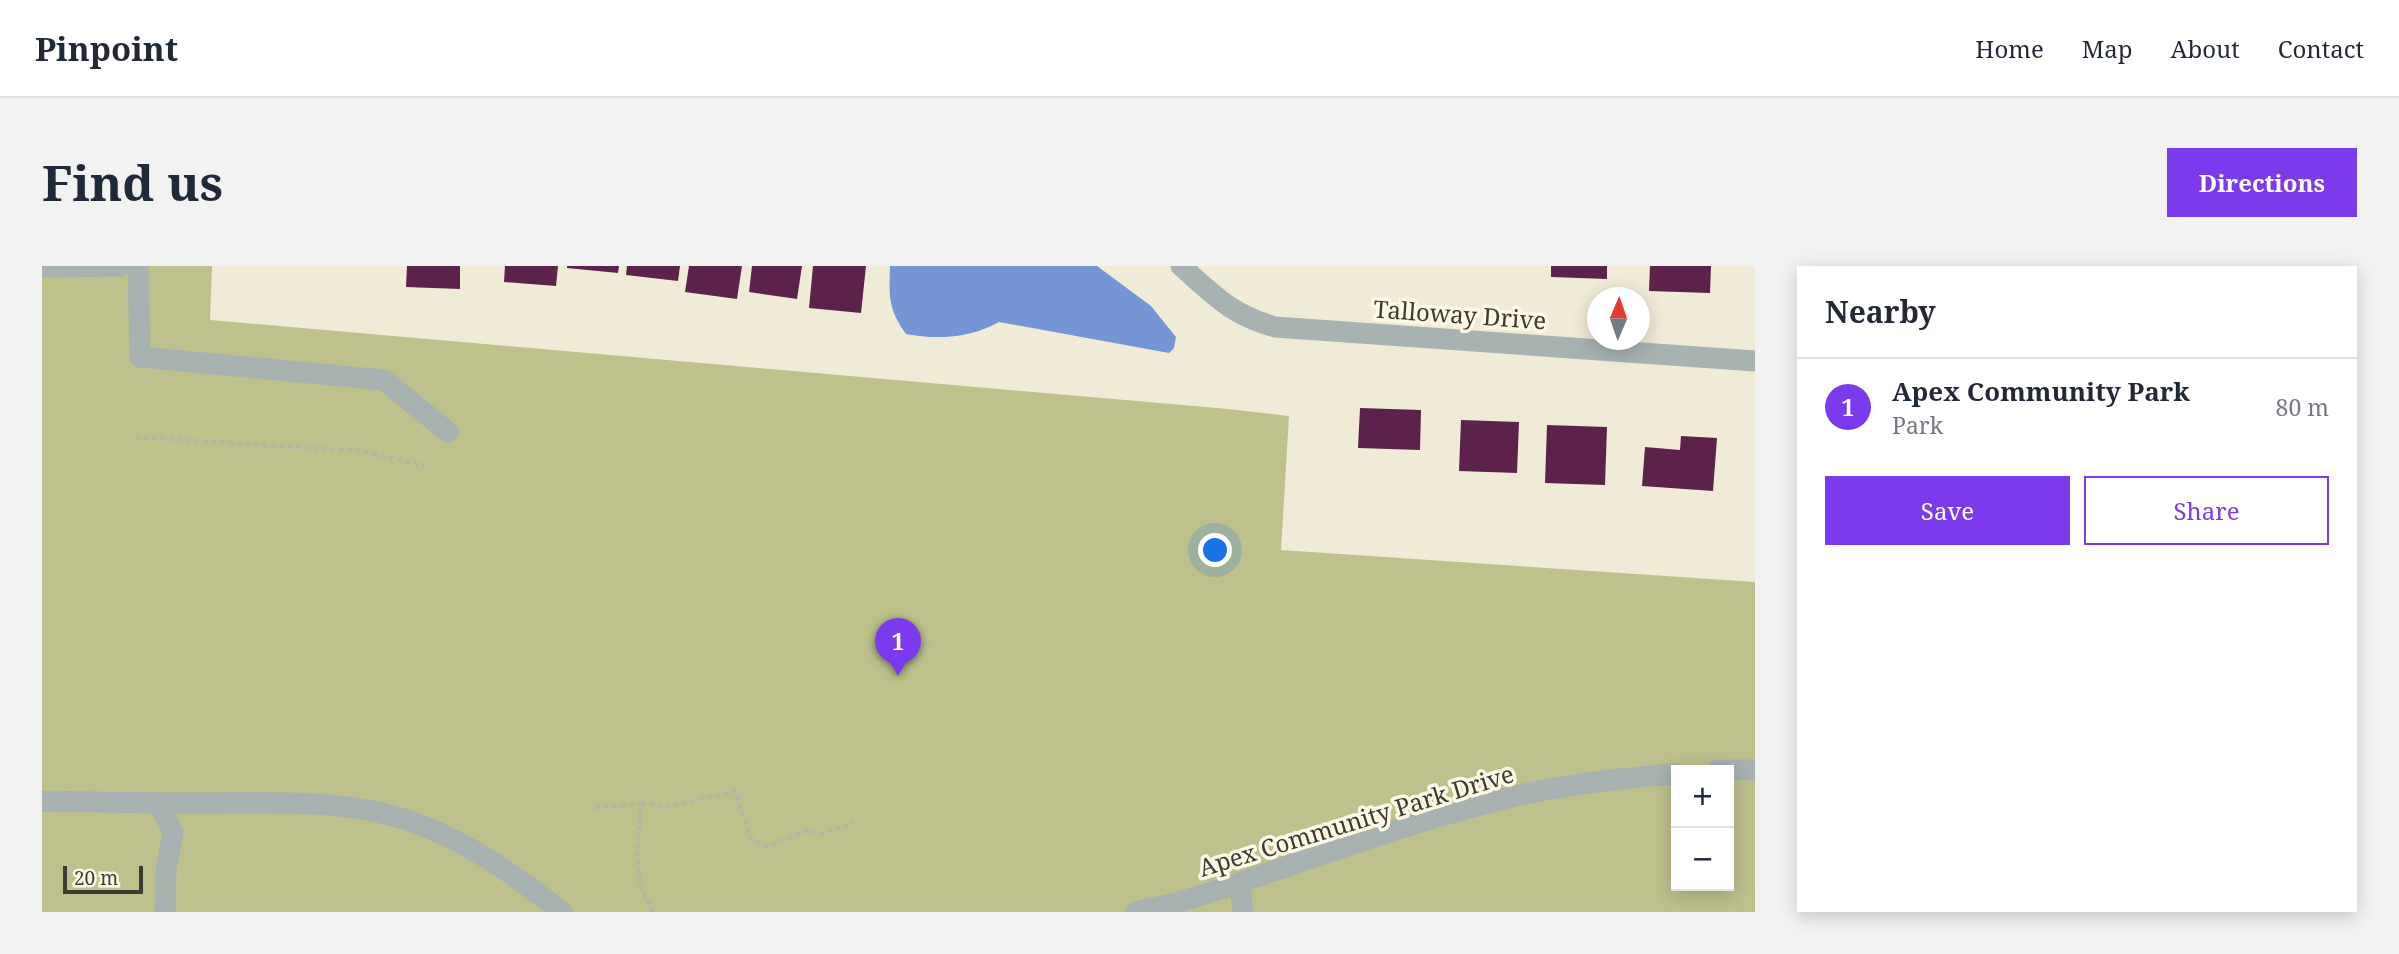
<!DOCTYPE html>
<meta charset="utf-8">
<style>
body{margin:0;font-family:"Noto Serif",serif;background:#f2f2f3;color:#1f2937}
.controls{position:absolute;right:21px;bottom:21px;display:grid;overflow:hidden;border-radius:0px;box-shadow:0 4px 18px #0003}
.controls button{width:63px;height:63px;display:grid;place-items:center;padding:0;border:0;border-bottom:2px solid #e0e1e3;background:#fff;color:#1f2937;font:35px sans-serif}
.compass{position:absolute;left:1545px;top:21px;width:63px;height:63px;border-radius:50%;background:#fff;box-shadow:0 4px 18px #0003;rotate:2deg}
.scale{position:absolute;left:21px;bottom:18px;width:80px;box-sizing:border-box;padding-left:7px;border:4px solid #3c3a32;border-top:0;font-size:19px;line-height:24px;white-space:nowrap;color:#3c3a32;-webkit-text-stroke:5px #fcf8e3;paint-order:stroke}
.you{position:absolute;left:1174px;top:285px;width:24px;height:24px;margin:-18px;border:5px solid #fff;border-radius:50%;background:#1a73e8;box-shadow:0 0 0 10px #1a73e833}
.badge{display:grid;place-items:center;width:46px;height:46px;border-radius:50%;background:#7c3aed;color:#fff;font-size:23px;font-weight:700}
.pin{position:absolute;translate:-50% -58px;filter:drop-shadow(0 2px 4px #0008)}
.pin::after{content:'';position:absolute;top:37px;width:24px;height:21px;background:inherit;clip-path:polygon(0 0,100% 0,50% 100%)}
.list{margin:0;padding:0;list-style:none}
h2{display:flex;justify-content:space-between;align-items:center;height:91px;margin:0;padding:0 28px;font-size:30px}
h2 small{font-size:23px;font-weight:400;color:#747a83}
.list li{display:grid;grid-template-columns:46px 1fr auto;gap:21px;align-items:center;box-sizing:border-box;height:98px;padding:0 28px;border-top:2px solid #e0e1e3}
.list b{display:block;font-size:26px;white-space:nowrap}
.list p{margin:0;font-size:23px;white-space:nowrap;color:#747a83}
.list em{font-size:23px;font-style:normal;color:#747a83}
.actions{display:flex;gap:14px;padding:21px 28px}
.actions a{flex:1;padding:16px 0;border:2px solid #7c3aed;border-radius:0px;text-align:center;font-size:24px;color:#7c3aed}
.actions .main{background:#7c3aed;color:#fff}
.map{position:relative;flex:none;width:1713px;height:646px;overflow:hidden;border-radius:0px}
header{display:flex;align-items:center;gap:42px;box-sizing:border-box;height:98px;padding:0 35px;background:#fff;border-bottom:2px solid #e0e1e3}
header strong{font-size:33px}
nav{display:flex;gap:38px;margin-inline-start:auto;font-size:24px}
.intro{display:flex;align-items:center;justify-content:space-between;box-sizing:border-box;height:168px;padding:0 42px}
h1{margin:0;font-size:49px}
.button{padding:18px 32px;border-radius:0px;background:#7c3aed;color:#fff;font-size:24px;font-weight:700}
main{display:flex;gap:42px;padding:0 42px}
aside{flex:1;background:#fff;border-radius:0px;box-shadow:0 4px 18px #0003}
.map>svg:first-child{display:block}
.green{fill:#bec18c;fill-rule:evenodd}
.water{fill:#7496d4}
.building{fill:#5d224b}
.lines{fill:none;stroke-linecap:round;stroke-linejoin:round}
.path{stroke:#b9b5a4;stroke-width:4.5;stroke-dasharray:5 3.5;stroke-linecap:butt}
.minor{stroke:#a7b2b1;stroke-width:21}
.labels{text-anchor:middle;dominant-baseline:central;stroke-width:7;stroke-linejoin:round;paint-order:stroke}
.street-label{font-size:24px;fill:#3c3a32;stroke:#fcf8e3}
</style>
<header>
<strong>Pinpoint</strong>
<nav><a>Home</a><a>Map</a><a>About</a><a>Contact</a></nav>
</header>
<div class="intro"><h1>Find us</h1><a class="button">Directions</a></div>
<main>
<div class="map">
<svg width="1713" height="646" viewBox="0 0 1713 646">
<rect width="100%" height="100%" fill="#efebd6"/>
<path class="green" d="M0,0H170L168,54L1186,143L1247,150L1239,284L1713,316V646H0ZM1634,504H1687V620H1634Z"/>
<path class="water" d="M848,0H1055L1109,40L1134,71L1132,82L1127,87L957,56C929,72 895,74 864,68C846,43 847,30 848,0Z"/>
<g class="building">
<polygon points="365,0 418,0 418,23 364,21"/>
<polygon points="463,0 516,0 514,20 462,16"/>
<polygon points="525,0 577,0 576,7 525,2"/>
<polygon points="585,0 638,0 636,15 584,9"/>
<polygon points="647,0 700,0 695,33 643,26"/>
<polygon points="710,0 760,0 755,33 707,26"/>
<polygon points="771,0 824,0 819,47 767,42"/>
<polygon points="1509,0 1565,0 1565,13 1509,11"/>
<polygon points="1608,0 1669,0 1668,27 1607,25"/>
<polygon points="1318,142 1379,144 1378,184 1316,182"/>
<polygon points="1419,154 1477,156 1475,207 1417,205"/>
<polygon points="1505,159 1565,161 1563,219 1503,217"/>
<polygon points="1639,170 1675,172 1671,225 1600,220 1603,181 1638,184"/>
</g>
<g class="lines">
<g class="path">
<polyline points="93,171 320,185 383,200"/>
<polyline points="599,538 612,538 622,542 693,525 710,575 724,580 767,564 779,568 813,556"/>
<polyline points="553,542 599,538 595,588 599,622 611,646"/>
</g>
<g class="minor">
<polyline points="96,0 98,91 342,114 406,166"/>
<path d="M1139,0C1173,30 1188,48 1233,61L1713,95"/>
<polyline points="0,1 78,0"/>
<polyline points="1675,504 1713,504"/>
<path d="M0,535C53,536 106,537 160,537C224,537 293,533 355,551C417,569 470,607 520,646"/>
<polyline points="116,537 131,566 124,604 123,646"/>
<polyline points="1198,617 1201,646"/>
<path d="M1094,646L1138,636C1246,602 1355,559 1465,532C1520,519 1577,512 1634,508"/>
</g>
</g>
<g class="labels">
<g class="street-label">
<text transform="translate(1418 48) rotate(4)">Talloway Drive</text>
<text transform="translate(1314 554) rotate(-17)">Apex Community Park Drive</text>
</g>
</g>
</svg>
<div class="controls">
<button>+</button>
<button>−</button>
</div>
<svg class="compass" viewBox="-18 -18 36 36"><path d="M0-13l5 13h-10z" fill="#e53935"/><path d="M0 13l5-13h-10z" fill="#747a83"/></svg>
<div class="scale">20 m</div>
<div class="you"></div>
<div class="pin badge" style="left:856px;top:410px">1</div>
</div>
<aside>
<h2>Nearby<small></small></h2>
<ul class="list">
<li><span class="badge">1</span><div><b>Apex Community Park</b><p>Park</p></div><em>80 m</em></li>
</ul>
<div class="actions"><a class="main">Save</a><a>Share</a></div>
</aside>
</main>
